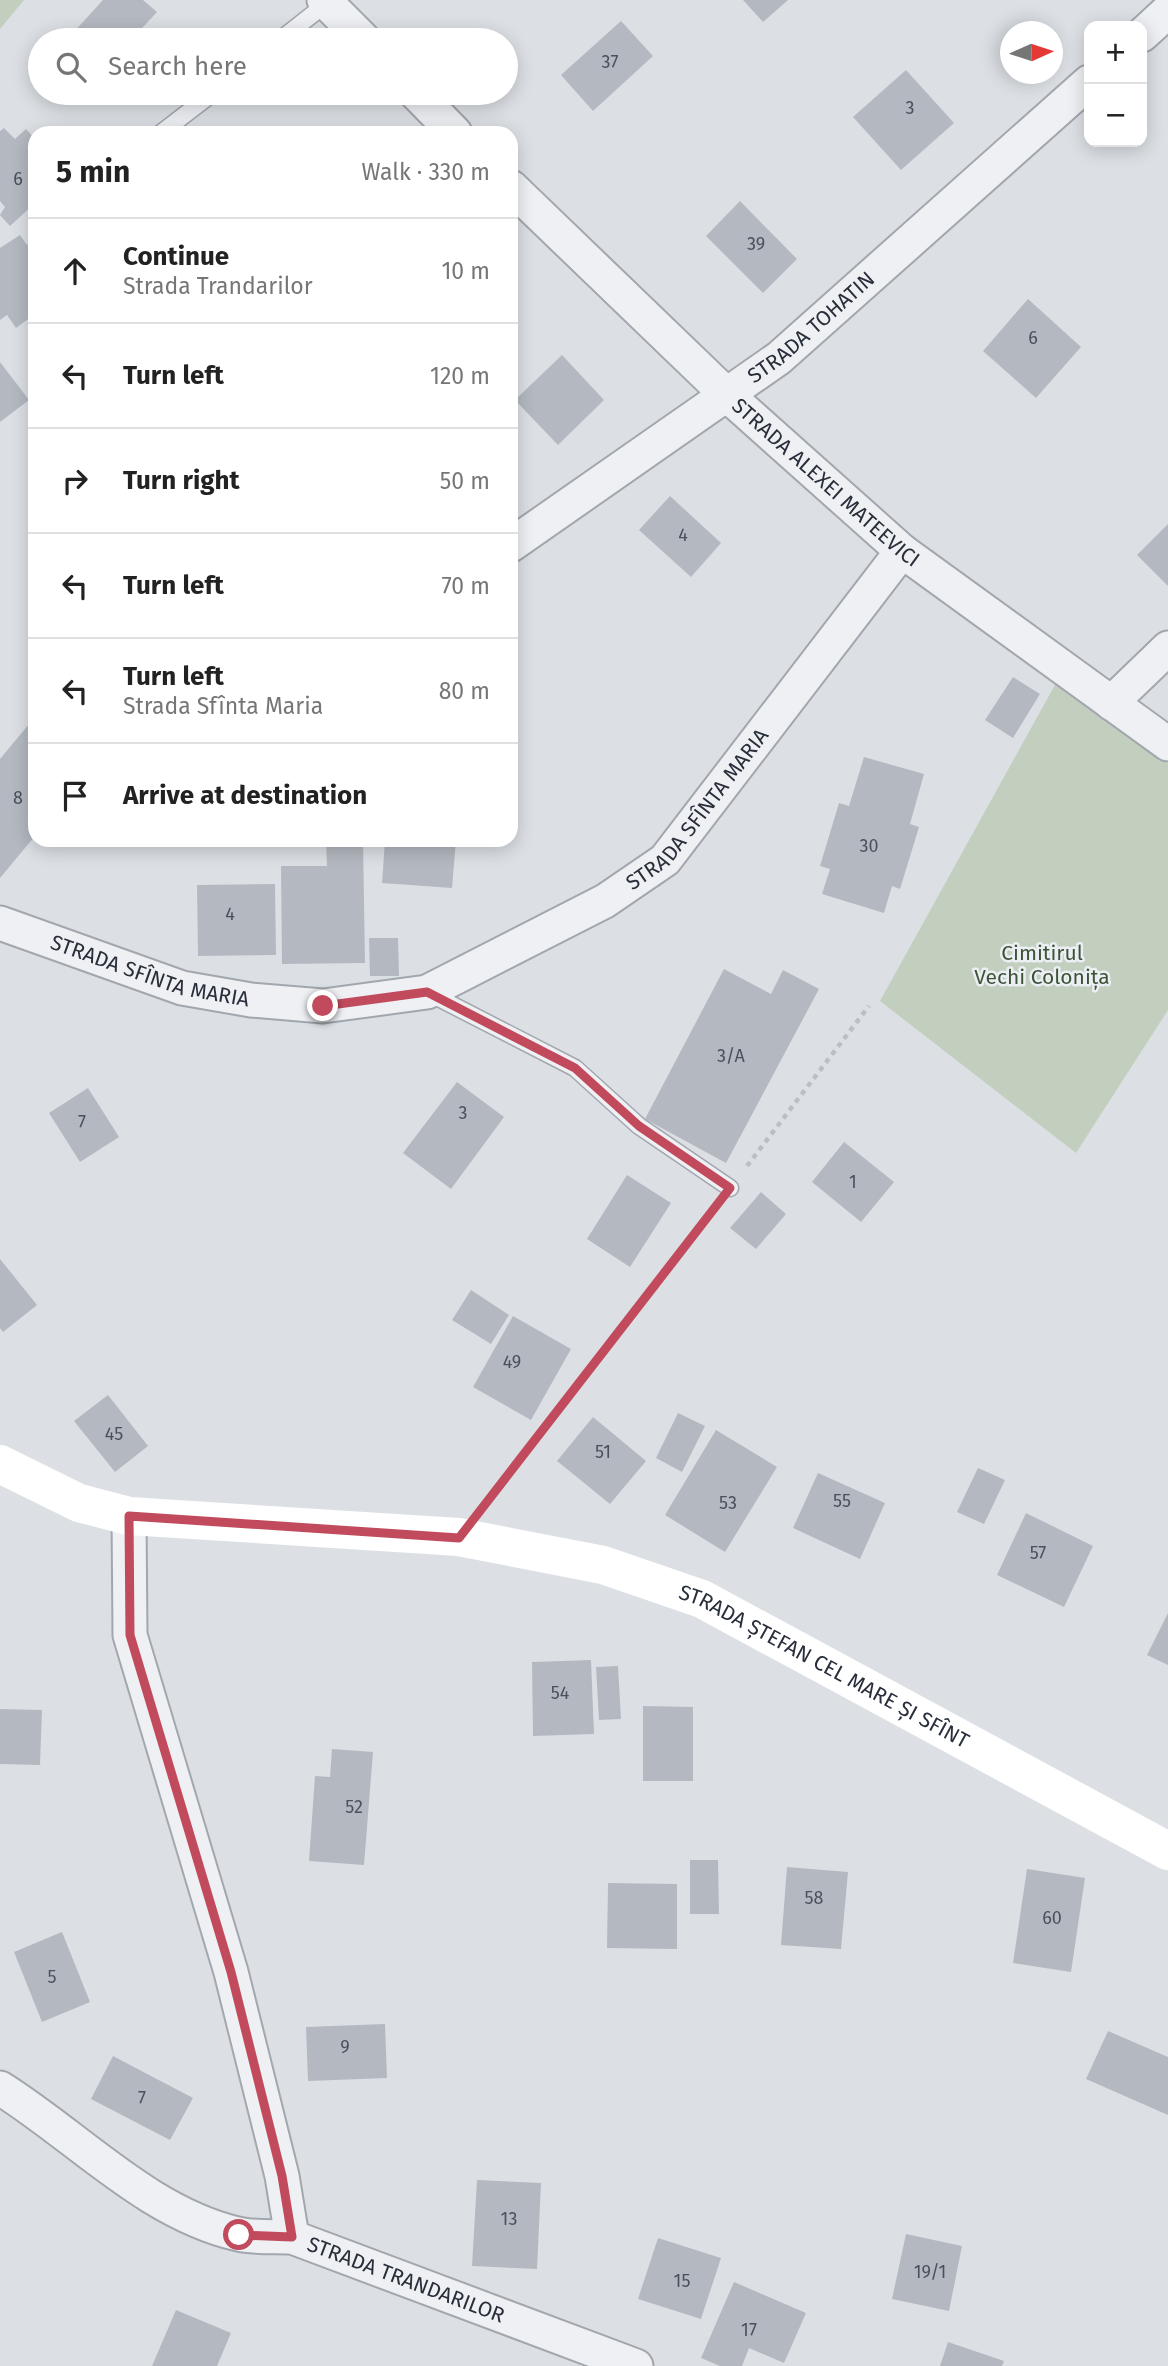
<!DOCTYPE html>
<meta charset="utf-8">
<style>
body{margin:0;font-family:"Fira Sans",sans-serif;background:#f2f2f2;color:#222}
.controls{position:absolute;right:21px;top:21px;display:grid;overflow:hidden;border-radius:14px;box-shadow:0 4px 18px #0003}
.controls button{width:63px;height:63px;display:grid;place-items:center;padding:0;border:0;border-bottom:2px solid #e0e0e0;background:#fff;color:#222;font:35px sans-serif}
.compass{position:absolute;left:1000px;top:21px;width:63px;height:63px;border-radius:50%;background:#fff;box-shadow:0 4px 18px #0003;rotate:87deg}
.stop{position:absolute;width:21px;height:21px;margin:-16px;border:5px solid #c14b5c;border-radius:50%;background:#fff}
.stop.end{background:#c14b5c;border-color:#fff;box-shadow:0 2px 7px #0008}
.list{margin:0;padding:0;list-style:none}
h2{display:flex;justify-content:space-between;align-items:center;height:91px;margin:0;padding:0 28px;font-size:30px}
h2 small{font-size:23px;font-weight:400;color:#767676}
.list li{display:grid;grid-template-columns:46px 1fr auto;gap:21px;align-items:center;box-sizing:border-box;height:105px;padding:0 28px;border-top:2px solid #e0e0e0}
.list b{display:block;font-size:26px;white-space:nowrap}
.list p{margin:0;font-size:23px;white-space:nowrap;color:#767676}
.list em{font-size:23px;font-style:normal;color:#767676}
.icon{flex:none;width:38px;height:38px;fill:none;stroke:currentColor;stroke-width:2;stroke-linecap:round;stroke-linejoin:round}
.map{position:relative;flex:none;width:1168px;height:2366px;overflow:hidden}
.search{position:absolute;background:#fff;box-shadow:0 4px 18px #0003;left:28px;top:28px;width:490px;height:77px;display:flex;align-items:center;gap:18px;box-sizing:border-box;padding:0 24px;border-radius:38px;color:#767676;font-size:26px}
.panel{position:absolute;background:#fff;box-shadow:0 4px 18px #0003;left:28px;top:126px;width:490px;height:721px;border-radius:21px}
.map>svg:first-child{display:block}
.green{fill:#c2cebe}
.building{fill:#b4b9c1}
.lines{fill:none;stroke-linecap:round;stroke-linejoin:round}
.lane-casing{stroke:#a2a7ae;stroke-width:19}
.street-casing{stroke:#a2a7ae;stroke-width:37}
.path{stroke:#bbbec4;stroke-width:4.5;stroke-dasharray:5 5;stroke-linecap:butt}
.lane{stroke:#eff0f4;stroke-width:16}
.street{stroke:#eff0f4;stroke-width:33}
.secondary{stroke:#fff;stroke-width:38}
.route{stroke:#c14b5c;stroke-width:9}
.labels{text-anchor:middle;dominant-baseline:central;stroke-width:5;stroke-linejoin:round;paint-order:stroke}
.number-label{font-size:18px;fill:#4b515c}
.street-label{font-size:21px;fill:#282e3a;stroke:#ebeff3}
.park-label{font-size:21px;fill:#3c5436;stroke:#ebeff3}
</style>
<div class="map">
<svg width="1168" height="2366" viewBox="0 0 1168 2366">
<rect width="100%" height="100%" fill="#dce0e5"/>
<g class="green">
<polygon points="0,0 24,0 0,29"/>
<polygon points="1056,683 1168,764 1168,1010 1076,1153 880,1001"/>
</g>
<g class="building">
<polygon points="103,0 143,0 157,12 131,40 79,40 72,34"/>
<polygon points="743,0 788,0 763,22"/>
<polygon points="621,21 653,56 593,111 561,75"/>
<polygon points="906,70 954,123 901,170 853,117"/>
<polygon points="4,128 15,139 26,129 35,139 35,145 29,151 35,158 35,203 10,226 0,215 5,207 0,201 0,131"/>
<polygon points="740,201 797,259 763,293 706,236"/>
<polygon points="20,235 27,245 35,239 35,314 16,328 7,315 0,320 0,248"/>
<polygon points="1028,299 1081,347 1036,398 983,351"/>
<polygon points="562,355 604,400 558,445 515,400"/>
<polygon points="0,362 29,400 0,422"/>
<polygon points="670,496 721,543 691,577 639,530"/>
<polygon points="1168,524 1168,586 1137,555"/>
<polygon points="1013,677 1040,694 1013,738 985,720"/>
<polygon points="35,717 35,836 0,878 0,759"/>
<polygon points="864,757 924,774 910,824 919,827 900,889 892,886 884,913 822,894 830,869 820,866 839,803 849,806"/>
<polygon points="326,840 363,840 365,963 282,964 281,866 327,866"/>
<polygon points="385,840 456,840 452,888 382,883"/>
<polygon points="275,884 276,955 198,956 197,885"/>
<polygon points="369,938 398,938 399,976 370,976"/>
<polygon points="724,969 771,994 783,970 819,989 726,1163 645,1119"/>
<polygon points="457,1082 504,1117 451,1189 403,1153"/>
<polygon points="88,1088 119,1137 80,1162 49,1113"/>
<polygon points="844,1142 894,1182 861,1222 812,1182"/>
<polygon points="627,1175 671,1203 630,1267 587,1239"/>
<polygon points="761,1192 786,1214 756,1249 730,1228"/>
<polygon points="0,1259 37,1305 3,1332 0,1328"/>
<polygon points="471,1290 509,1315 491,1344 452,1320"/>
<polygon points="513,1316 571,1349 531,1420 473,1387"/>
<polygon points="108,1395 148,1446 115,1472 74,1421"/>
<polygon points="678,1413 705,1426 682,1472 656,1458"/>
<polygon points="593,1417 646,1461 610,1504 557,1461"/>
<polygon points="716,1430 777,1467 725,1552 665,1515"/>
<polygon points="978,1468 1005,1480 984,1524 957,1512"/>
<polygon points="818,1473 885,1503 860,1559 793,1528"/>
<polygon points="1026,1513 1093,1546 1064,1607 997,1575"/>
<polygon points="1168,1613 1168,1665 1147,1655"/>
<polygon points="591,1660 594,1734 533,1736 532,1662"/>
<polygon points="618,1666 621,1719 599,1720 596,1667"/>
<polygon points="643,1706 693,1707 693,1781 643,1781"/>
<polygon points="0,1709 42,1710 40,1765 0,1764"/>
<polygon points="332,1749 373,1752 364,1865 309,1861 315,1776 330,1777"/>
<polygon points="690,1860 718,1860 719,1914 690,1914"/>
<polygon points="787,1867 848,1872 841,1949 781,1945"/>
<polygon points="1027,1869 1085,1878 1071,1972 1013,1963"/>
<polygon points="608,1883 677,1884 677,1949 607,1948"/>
<polygon points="62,1932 90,2002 42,2022 14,1952"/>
<polygon points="385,2024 387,2078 308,2081 306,2027"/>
<polygon points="1108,2031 1168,2057 1168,2115 1086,2079"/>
<polygon points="113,2056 193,2098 170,2140 91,2099"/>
<polygon points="477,2180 541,2183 537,2269 472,2266"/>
<polygon points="906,2234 962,2246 949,2311 892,2299"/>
<polygon points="658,2238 721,2258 701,2319 638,2299"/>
<polygon points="734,2282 806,2313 784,2363 749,2348 742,2366 720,2366 701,2358"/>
<polygon points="176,2310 231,2333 217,2366 152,2366"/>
<polygon points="948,2342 1004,2361 1002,2366 940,2366"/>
</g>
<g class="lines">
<g class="lane-casing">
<g id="lane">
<polyline points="280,40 327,3"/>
<polyline points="161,133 213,93"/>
<polyline points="427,992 575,1068 639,1126 730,1188"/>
</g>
</g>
<g class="street-casing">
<g id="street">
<polyline points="324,0 364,40"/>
<polyline points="1142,35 1168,11"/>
<polyline points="416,93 455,133"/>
<path id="s1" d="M511,187L726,394L902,551L1168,744"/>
<path id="s2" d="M511,545L779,358L1089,82"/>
<polyline points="1111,703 1168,648"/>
<path id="s3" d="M0,923L182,988L251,1000L323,1006L427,992L605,901L665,860L902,551"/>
<polyline points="129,1516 130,1635 231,1972 282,2176 292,2237"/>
<path id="s4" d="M0,2088C77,2136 147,2213 238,2234C254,2238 275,2236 292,2237L636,2366"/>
</g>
</g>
<g class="path">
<polyline points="747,1166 869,1006"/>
<polyline points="487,1501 714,1209"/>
</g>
<use href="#lane" class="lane"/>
<use href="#street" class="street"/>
<path class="secondary" id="s5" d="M0,1464L79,1503L129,1516L459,1537L603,1565L702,1599L1168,1851"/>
</g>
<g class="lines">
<polyline class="route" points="239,2235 292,2237 282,2176 231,1972 130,1635 129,1516 459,1538 730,1188 639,1126 575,1068 427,992 323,1006"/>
</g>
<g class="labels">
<g class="number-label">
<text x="610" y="62">37</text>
<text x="910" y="108">3</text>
<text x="18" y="179">6</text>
<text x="756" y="244">39</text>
<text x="1033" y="338">6</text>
<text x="683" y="535">4</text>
<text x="18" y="798">8</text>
<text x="869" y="846">30</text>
<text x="230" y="914">4</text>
<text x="731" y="1056">3/A</text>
<text x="463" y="1113">3</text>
<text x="82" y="1122">7</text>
<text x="853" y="1182">1</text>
<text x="512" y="1362">49</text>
<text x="114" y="1434">45</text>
<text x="603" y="1452">51</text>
<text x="842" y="1501">55</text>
<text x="728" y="1503">53</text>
<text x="1038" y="1553">57</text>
<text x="560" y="1693">54</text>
<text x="354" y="1807">52</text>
<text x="814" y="1898">58</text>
<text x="1052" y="1918">60</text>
<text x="52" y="1977">5</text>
<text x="345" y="2047">9</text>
<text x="142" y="2098">7</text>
<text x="509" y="2219">13</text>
<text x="930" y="2272">19/1</text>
<text x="682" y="2281">15</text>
<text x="749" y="2330">17</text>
</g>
<g class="street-label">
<text stroke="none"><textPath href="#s2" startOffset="371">STRADA TOHATIN</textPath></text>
<text stroke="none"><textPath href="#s1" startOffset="432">STRADA ALEXEI MATEEVICI</textPath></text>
<text stroke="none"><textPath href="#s3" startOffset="772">STRADA SFÎNTA MARIA</textPath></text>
<text stroke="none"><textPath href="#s3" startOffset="158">STRADA SFÎNTA MARIA</textPath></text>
<text stroke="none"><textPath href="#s5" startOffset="861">STRADA ȘTEFAN CEL MARE ȘI SFÎNT</textPath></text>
<text stroke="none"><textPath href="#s4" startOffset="457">STRADA TRANDARILOR</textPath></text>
</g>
<g class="park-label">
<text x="1042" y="953">Cimitirul<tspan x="1042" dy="24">Vechi Colonița</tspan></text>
</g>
</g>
</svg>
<div class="controls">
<button>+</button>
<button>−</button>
</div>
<svg class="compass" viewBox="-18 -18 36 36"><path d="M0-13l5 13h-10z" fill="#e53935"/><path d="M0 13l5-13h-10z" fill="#767676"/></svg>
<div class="stop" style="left:239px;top:2235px"></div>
<div class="stop end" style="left:323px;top:1006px"></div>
<div class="search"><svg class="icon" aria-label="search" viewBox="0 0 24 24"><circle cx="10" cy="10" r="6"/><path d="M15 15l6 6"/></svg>Search here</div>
<section class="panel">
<h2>5 min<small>Walk · 330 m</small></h2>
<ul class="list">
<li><svg class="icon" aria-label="ahead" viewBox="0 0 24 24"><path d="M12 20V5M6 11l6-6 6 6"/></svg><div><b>Continue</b><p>Strada Trandarilor</p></div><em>10 m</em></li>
<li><svg class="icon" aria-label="left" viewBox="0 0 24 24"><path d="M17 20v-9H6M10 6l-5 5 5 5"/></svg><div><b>Turn left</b></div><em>120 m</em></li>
<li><svg class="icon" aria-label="right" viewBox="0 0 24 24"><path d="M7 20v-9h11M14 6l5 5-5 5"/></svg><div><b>Turn right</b></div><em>50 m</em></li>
<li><svg class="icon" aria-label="left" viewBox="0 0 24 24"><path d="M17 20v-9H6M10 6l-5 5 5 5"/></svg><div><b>Turn left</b></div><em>70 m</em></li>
<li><svg class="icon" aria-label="left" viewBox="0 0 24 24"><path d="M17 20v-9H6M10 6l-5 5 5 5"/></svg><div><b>Turn left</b><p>Strada Sfînta Maria</p></div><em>80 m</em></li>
<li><svg class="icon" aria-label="arrive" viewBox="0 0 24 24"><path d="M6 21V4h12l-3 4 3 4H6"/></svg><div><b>Arrive at destination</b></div></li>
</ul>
</section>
</div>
